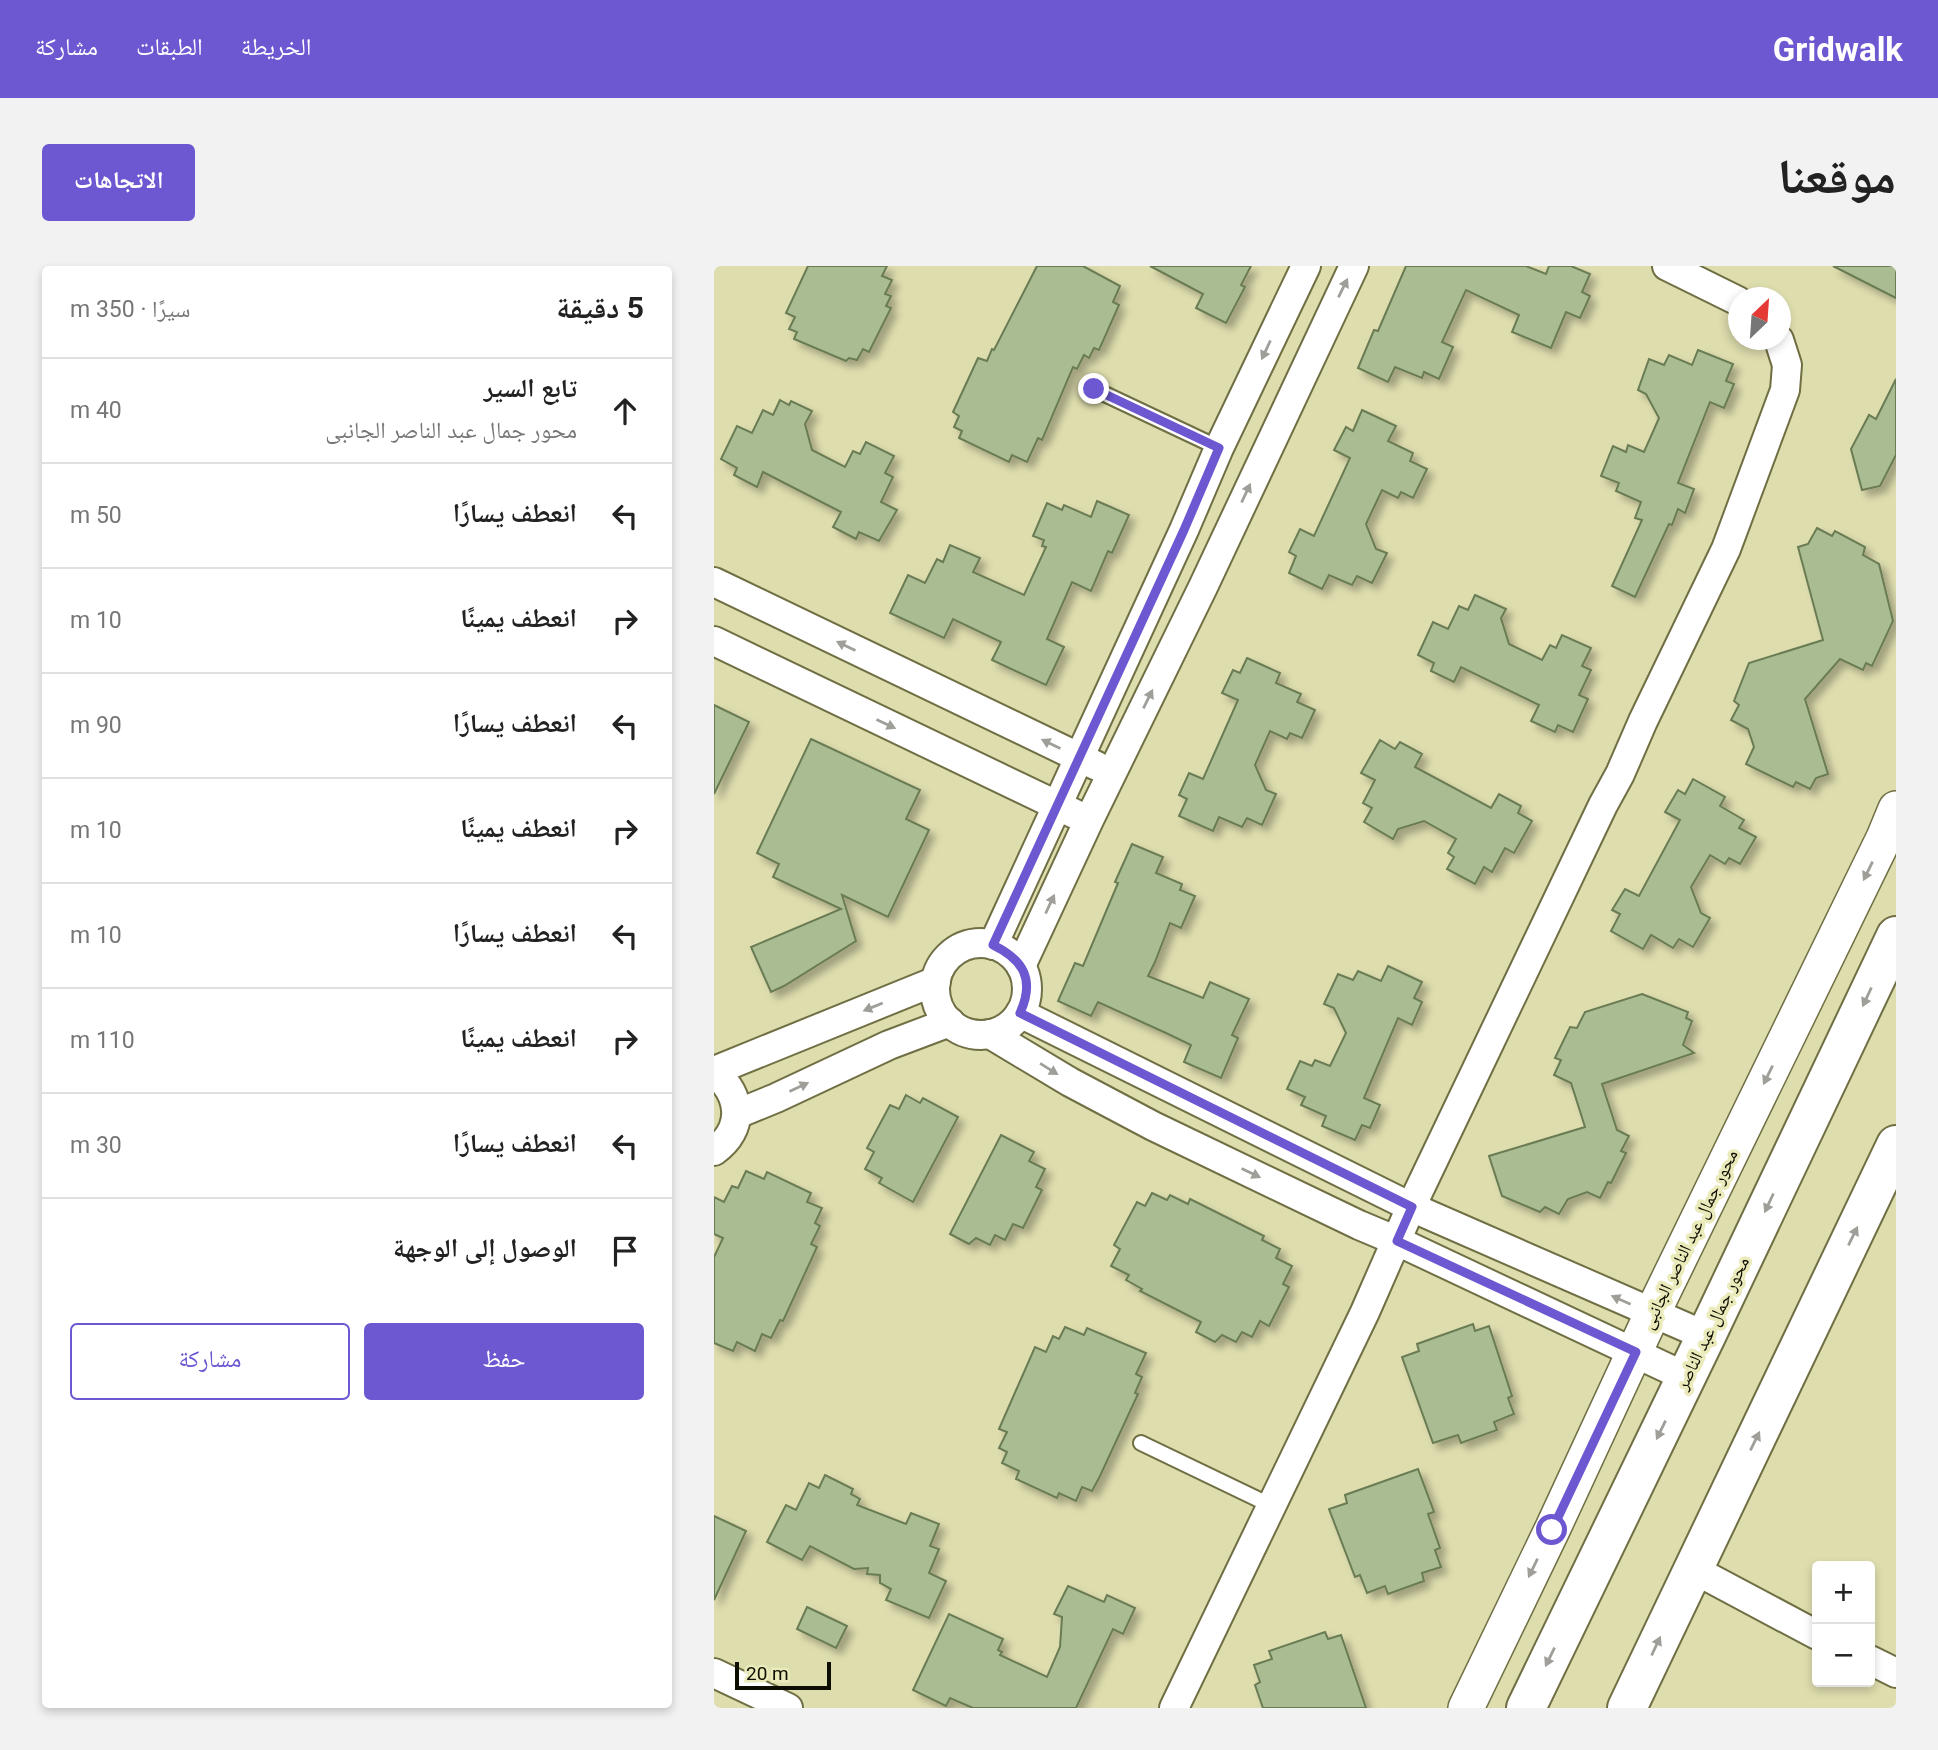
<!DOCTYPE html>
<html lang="ar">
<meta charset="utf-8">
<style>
body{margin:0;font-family:Roboto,"Noto Naskh Arabic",sans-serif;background:#f2f2f2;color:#222;direction:rtl}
.controls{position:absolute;right:21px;bottom:21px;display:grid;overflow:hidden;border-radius:7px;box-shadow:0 4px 10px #0003}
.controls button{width:63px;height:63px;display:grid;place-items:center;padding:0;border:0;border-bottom:2px solid #e0e0e0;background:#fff;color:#222;font:35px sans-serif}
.compass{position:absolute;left:1014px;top:21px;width:63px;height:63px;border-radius:50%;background:#fff;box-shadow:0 4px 10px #0003;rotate:25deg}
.scale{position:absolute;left:21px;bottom:18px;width:96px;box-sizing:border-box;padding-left:7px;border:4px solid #0e0d01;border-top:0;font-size:19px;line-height:24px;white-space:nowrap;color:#0e0d01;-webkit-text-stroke:5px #ebeabb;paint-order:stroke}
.stop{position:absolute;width:21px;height:21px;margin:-16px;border:5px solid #6d58d1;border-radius:50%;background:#fff}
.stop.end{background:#6d58d1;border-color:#fff;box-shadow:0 2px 7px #0008}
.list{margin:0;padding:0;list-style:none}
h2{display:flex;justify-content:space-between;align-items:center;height:91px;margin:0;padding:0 28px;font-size:30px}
h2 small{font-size:23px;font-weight:400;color:#767676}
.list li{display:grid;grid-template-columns:46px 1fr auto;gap:21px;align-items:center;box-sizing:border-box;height:105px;padding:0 28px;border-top:2px solid #e0e0e0}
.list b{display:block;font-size:26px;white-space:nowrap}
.list p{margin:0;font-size:23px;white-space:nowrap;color:#767676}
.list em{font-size:23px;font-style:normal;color:#767676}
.actions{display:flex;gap:14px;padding:21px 28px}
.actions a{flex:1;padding:16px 0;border:2px solid #6d58d1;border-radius:7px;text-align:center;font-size:24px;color:#6d58d1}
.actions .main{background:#6d58d1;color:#fff}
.icon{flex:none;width:38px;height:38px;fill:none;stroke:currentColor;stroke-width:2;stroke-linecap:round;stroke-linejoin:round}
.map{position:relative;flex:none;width:1182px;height:1442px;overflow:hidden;direction:ltr;border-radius:7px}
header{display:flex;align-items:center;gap:42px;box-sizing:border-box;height:98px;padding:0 35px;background:#6d58d1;color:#fff}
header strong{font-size:33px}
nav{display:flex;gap:38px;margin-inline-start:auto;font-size:24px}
.intro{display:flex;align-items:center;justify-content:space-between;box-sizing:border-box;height:168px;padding:0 42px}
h1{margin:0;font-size:49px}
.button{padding:18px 32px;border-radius:7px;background:#6d58d1;color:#fff;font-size:24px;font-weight:700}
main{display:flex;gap:42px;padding:0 42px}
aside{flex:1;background:#fff;border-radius:7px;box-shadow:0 4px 10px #0003}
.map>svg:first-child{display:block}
.building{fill:#aabd92;stroke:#6a7b53;stroke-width:2;filter:url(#shadow)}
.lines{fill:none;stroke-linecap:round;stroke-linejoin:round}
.service-casing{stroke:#706e43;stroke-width:18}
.minor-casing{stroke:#706e43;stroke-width:32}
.tertiary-casing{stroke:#706e43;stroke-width:38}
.secondary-casing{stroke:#706e43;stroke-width:42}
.service{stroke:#fff;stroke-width:14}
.minor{stroke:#fff;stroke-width:28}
.tertiary{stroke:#fff;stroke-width:35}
.secondary{stroke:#fff;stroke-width:38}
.oneway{fill:#9f9e99}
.route{stroke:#6d58d1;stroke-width:9}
.labels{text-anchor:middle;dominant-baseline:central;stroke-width:7;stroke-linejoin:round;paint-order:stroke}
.street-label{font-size:18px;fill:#0e0d01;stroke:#ebeabb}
</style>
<header>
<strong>Gridwalk</strong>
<nav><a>الخريطة</a><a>الطبقات</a><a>مشاركة</a></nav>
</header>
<div class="intro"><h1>موقعنا</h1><a class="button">الاتجاهات</a></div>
<main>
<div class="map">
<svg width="1182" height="1442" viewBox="0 0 1182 1442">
<defs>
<filter id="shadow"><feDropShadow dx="6" dy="6" stdDeviation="3.5" flood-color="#0004"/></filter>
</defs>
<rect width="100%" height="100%" fill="#deddae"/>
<g class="building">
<polygon points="94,0 173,0 168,10 178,14 171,28 177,30 172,40 177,42 155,86 149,83 143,94 135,92 132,95 80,73 83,66 75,63 81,51 72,47"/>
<polygon points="323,0 369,0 406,20 399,36 405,39 385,84 380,82 375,92 370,89 363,103 359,101 328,174 324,172 313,196 298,189 295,196 245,172 248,165 240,161 245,150 239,146 264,92 273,95 278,83 280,84"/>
<polygon points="436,0 537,0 527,19 531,21 512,57 482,42 489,28"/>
<polygon points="692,0 812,0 832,8 835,0 857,0 876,8 868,26 876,30 866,52 852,46 837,82 798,66 805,49 752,24 728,76 739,81 725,113 710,106 708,112 681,101 674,116 644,102 660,64 664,65"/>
<polygon points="1119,0 1182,0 1182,32"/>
<polygon points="984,84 1019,98 1012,115 1020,118 1010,142 996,136 964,217 980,223 971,247 964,243 958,259 955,258 921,331 898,320 928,254 921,252 927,236 902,225 905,217 887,210 899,180 912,186 914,179 930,186 945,152 932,128 924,124 935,93 950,99 955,89 978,99"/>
<polygon points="1182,113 1182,189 1166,220 1148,224 1137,183 1155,149 1162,153"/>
<polygon points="66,134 75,139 77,135 98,145 91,158 98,184 131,201 139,185 146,188 152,176 180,190 171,207 179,211 167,236 183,244 165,275 145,266 142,273 119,261 127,246 49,206 43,221 20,209 23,202 7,193 23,160 38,167 49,144 59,149"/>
<polygon points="648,144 682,160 674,175 699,187 696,195 713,203 699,232 687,226 684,232 668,224 652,258 662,283 673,287 658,317 643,310 638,319 615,309 608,323 575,307 582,290 575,286 586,263 600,270 636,192 620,184 632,161 639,165"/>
<polygon points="383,235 415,249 398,287 394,285 377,325 358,316 333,373 350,381 332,419 278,394 287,376 239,353 230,372 176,347 194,309 211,317 223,293 229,296 236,279 266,292 259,306 310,329 332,281 328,280 330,274 319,270 333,237 348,244 350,239 377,251"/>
<polygon points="1103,262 1118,270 1121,265 1151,281 1149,289 1165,298 1179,355 1158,400 1152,397 1149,404 1126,393 1091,433 1114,508 1102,512 1096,523 1082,516 1079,521 1032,498 1040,481 1034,463 1017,454 1025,439 1020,435 1035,397 1109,374 1084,281 1094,278"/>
<polygon points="761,329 792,343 787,352 795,378 828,394 836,379 842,382 848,369 877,382 868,400 877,404 865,429 874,433 859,466 844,459 841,466 817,455 825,439 747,401 740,416 717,405 720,397 704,389 719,356 734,363 745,340 754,344"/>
<polygon points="533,392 566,407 562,417 587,428 583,436 601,444 588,472 576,467 573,473 556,465 541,499 552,524 562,528 548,559 533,552 528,561 505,551 499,565 465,550 473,533 465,529 475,507 489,513 524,434 508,427 519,404 526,407"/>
<polygon points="0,439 35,456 0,528"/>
<polygon points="97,473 206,524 192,553 215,564 174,651 128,629 142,675 70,720 57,726 37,681 127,643 59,611 65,598 43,587"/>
<polygon points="666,474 681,483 686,476 708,488 701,501 777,542 785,528 807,540 804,547 818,555 800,587 791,582 778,606 770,601 761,618 733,603 740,591 734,587 742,573 710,555 684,563 679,573 650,556 658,542 649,537 661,514 647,507"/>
<polygon points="979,513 1011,531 1006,540 1030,554 1025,562 1042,571 1026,598 1015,592 1011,598 996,589 977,621 987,647 996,652 979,681 965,673 959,682 937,669 929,683 897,665 906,648 898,644 911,623 925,630 966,554 951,546 964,524 971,528"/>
<polygon points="418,578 449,591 442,607 468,618 466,624 481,630 467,662 456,657 441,696 434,710 489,732 496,716 535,733 518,769 524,772 507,812 470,796 477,779 452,767 384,736 377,750 344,735 361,697 369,700 404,617 401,616"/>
<polygon points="674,700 708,716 700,732 708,736 698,759 684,752 650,832 666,839 656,862 648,859 641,874 608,860 612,850 587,839 591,831 573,823 586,795 598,800 601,794 616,800 632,767 620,742 610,738 624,708 639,714 644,705 667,715"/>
<polygon points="928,728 974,746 972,752 978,755 969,779 980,787 888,818 903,864 915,870 907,885 912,887 897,917 894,916 886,932 873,926 854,933 845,948 831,941 826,946 788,930 775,890 871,861 857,817 840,809 847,794 841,792 856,761 863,762 871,746"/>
<polygon points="192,829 206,837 209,832 244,851 199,936 165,917 168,912 151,903 160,886 153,882 176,839 185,843"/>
<polygon points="287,869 320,886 315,895 331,903 322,921 328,924 309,962 299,958 291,974 281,969 276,979 262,972 255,978 236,968"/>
<polygon points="32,905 50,913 53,906 97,927 93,936 108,942 101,957 106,960 97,978 103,981 69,1055 66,1054 57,1072 48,1068 41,1085 23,1076 19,1085 0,1077 0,991 9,972 0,968 0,931 10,936 18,920 24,922"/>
<polygon points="438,927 453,934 456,929 474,938 476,933 550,970 548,974 566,983 562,992 578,1000 569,1018 575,1021 555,1060 546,1055 538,1071 528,1066 522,1076 508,1069 501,1076 482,1066 487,1056 426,1025 428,1023 412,1014 415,1009 397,1000 406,983 400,979 423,936 431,940"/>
<polygon points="759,1058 761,1065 775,1060 798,1130 794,1132 800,1148 780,1156 783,1164 747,1177 744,1169 719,1177 688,1091 705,1085 703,1078"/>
<polygon points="351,1061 370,1069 373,1062 432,1087 422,1108 428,1111 421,1127 424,1128 386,1210 378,1225 368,1221 362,1235 345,1227 343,1232 302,1213 305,1205 288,1197 293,1186 285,1182 293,1166 285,1163 321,1081 332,1086 339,1070 345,1073"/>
<polygon points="704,1203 720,1246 714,1248 726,1282 721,1284 727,1301 708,1307 710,1315 674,1328 671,1320 653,1327 646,1309 641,1311 615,1243 633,1237 631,1229"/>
<polygon points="111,1209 139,1223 137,1228 146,1233 143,1239 192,1258 197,1247 225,1258 216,1280 225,1283 215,1307 232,1315 215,1352 172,1334 177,1323 166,1317 166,1309 153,1308 154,1302 140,1303 96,1280 88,1294 53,1276 72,1239 82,1244 95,1217 105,1222"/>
<polygon points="0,1250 32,1265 0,1334"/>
<polygon points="354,1320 390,1336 393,1329 421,1342 409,1368 399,1363 362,1442 259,1442 236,1432 232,1440 199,1424 235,1348 289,1373 284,1384 288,1386 286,1389 333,1411 346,1381 348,1351 340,1348"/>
<polygon points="93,1341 133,1360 122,1382 83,1363"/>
<polygon points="611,1366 614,1373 627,1369 652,1442 549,1442 541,1419 546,1416 540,1399 558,1393 555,1385"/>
</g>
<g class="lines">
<g class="service-casing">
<g id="service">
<polyline points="380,123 505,182"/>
<polyline points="427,1177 558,1240"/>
</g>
</g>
<g class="minor-casing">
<g id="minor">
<polyline points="953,0 1024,35"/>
<polyline points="0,316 383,500"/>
<polyline points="0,375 361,548"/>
<circle cx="267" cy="723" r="46"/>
<polyline points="279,679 470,264 505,182 592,0"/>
<polyline points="307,700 375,554 489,321 640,0"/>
<polyline points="306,747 697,941 992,1070"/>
<polyline points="276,768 356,816 439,860 645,959 683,975 972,1111"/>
<polyline points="0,805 222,715"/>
<path d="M0,806C28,829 31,863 0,885"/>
<polyline points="23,848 62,832 175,779 236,756"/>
<polyline points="979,1303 1103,1369"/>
<polyline points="1156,1394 1182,1407"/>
<polyline points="0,1407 74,1442"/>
<polyline points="460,1442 651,1046 697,941 889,539 906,508 929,455 1012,283 1071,124 1073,99 1065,74"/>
</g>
</g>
<g class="tertiary-casing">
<polyline id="tertiary" points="752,1442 838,1264 938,1048 1170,572 1182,543"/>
</g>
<g class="secondary-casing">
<g id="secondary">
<polyline points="812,1442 992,1070 1182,670"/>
<polyline points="913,1442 1182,879"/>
</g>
</g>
<use href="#service" class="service"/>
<use href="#minor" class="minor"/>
<use href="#tertiary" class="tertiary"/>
<use href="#secondary" class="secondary"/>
</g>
<defs><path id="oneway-solid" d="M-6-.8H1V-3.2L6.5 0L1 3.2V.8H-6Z" transform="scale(1.75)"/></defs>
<g class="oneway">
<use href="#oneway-solid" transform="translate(629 22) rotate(-64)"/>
<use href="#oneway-solid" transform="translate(552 84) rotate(115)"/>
<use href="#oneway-solid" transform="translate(532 227) rotate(-65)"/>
<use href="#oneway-solid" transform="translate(132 380) rotate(-154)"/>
<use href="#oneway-solid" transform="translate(434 433) rotate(-64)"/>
<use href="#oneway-solid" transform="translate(172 458) rotate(25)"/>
<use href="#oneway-solid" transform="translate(337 478) rotate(-154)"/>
<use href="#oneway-solid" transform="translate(1154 605) rotate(116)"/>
<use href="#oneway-solid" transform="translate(336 638) rotate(-65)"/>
<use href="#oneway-solid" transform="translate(1153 731) rotate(115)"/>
<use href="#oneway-solid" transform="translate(159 741) rotate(158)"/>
<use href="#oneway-solid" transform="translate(335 803) rotate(32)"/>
<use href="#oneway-solid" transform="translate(1054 809) rotate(116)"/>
<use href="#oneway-solid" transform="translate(85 821) rotate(-25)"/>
<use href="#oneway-solid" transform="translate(537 907) rotate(26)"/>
<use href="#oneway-solid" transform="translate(1055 937) rotate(115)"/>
<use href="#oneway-solid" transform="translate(1139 970) rotate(-64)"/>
<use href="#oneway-solid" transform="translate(907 1034) rotate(-156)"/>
<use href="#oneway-solid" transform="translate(947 1164) rotate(116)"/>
<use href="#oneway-solid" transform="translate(1041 1175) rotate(-64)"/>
<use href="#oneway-solid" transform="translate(819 1302) rotate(116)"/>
<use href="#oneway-solid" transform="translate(942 1380) rotate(-65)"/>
<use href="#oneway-solid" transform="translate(836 1391) rotate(116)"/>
</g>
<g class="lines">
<path class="route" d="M380,123L505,182L470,264L279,679C310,694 321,714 306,747L698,941L683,975L922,1086L838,1264"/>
</g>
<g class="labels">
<g class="street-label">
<text transform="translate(975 973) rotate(-64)">محور جمال عبد الناصر الجانبى</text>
<text transform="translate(998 1057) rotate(-64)">محور جمال عبد الناصر</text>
</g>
</g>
</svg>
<div class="controls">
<button>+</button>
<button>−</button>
</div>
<svg class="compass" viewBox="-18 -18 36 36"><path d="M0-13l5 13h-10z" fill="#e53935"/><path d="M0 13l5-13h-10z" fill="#767676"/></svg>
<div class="scale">20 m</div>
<div class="stop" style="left:838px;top:1264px"></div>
<div class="stop end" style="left:380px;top:123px"></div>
</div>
<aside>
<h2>5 دقيقة<small>سيرًا · 350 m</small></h2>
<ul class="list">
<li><svg class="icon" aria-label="ahead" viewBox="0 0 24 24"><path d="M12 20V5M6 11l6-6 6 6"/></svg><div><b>تابع السير</b><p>محور جمال عبد الناصر الجانبى</p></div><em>40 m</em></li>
<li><svg class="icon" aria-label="left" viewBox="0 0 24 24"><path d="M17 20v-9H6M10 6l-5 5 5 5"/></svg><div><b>انعطف يسارًا</b></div><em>50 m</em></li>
<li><svg class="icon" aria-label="right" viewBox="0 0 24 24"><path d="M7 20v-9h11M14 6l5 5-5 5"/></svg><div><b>انعطف يمينًا</b></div><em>10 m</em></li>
<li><svg class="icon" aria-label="left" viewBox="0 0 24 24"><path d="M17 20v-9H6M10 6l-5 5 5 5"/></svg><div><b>انعطف يسارًا</b></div><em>90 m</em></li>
<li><svg class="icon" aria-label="right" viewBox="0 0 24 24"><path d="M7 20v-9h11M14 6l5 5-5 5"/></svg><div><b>انعطف يمينًا</b></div><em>10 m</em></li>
<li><svg class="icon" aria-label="left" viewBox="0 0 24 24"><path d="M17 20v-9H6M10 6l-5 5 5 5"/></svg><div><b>انعطف يسارًا</b></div><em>10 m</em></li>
<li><svg class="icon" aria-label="right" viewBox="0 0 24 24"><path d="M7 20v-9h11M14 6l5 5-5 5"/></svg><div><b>انعطف يمينًا</b></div><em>110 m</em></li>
<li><svg class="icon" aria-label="left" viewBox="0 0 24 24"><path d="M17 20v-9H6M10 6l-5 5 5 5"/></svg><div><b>انعطف يسارًا</b></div><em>30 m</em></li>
<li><svg class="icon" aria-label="arrive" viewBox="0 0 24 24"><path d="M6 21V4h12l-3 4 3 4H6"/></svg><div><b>الوصول إلى الوجهة</b></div></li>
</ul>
<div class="actions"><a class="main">حفظ</a><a>مشاركة</a></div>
</aside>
</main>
